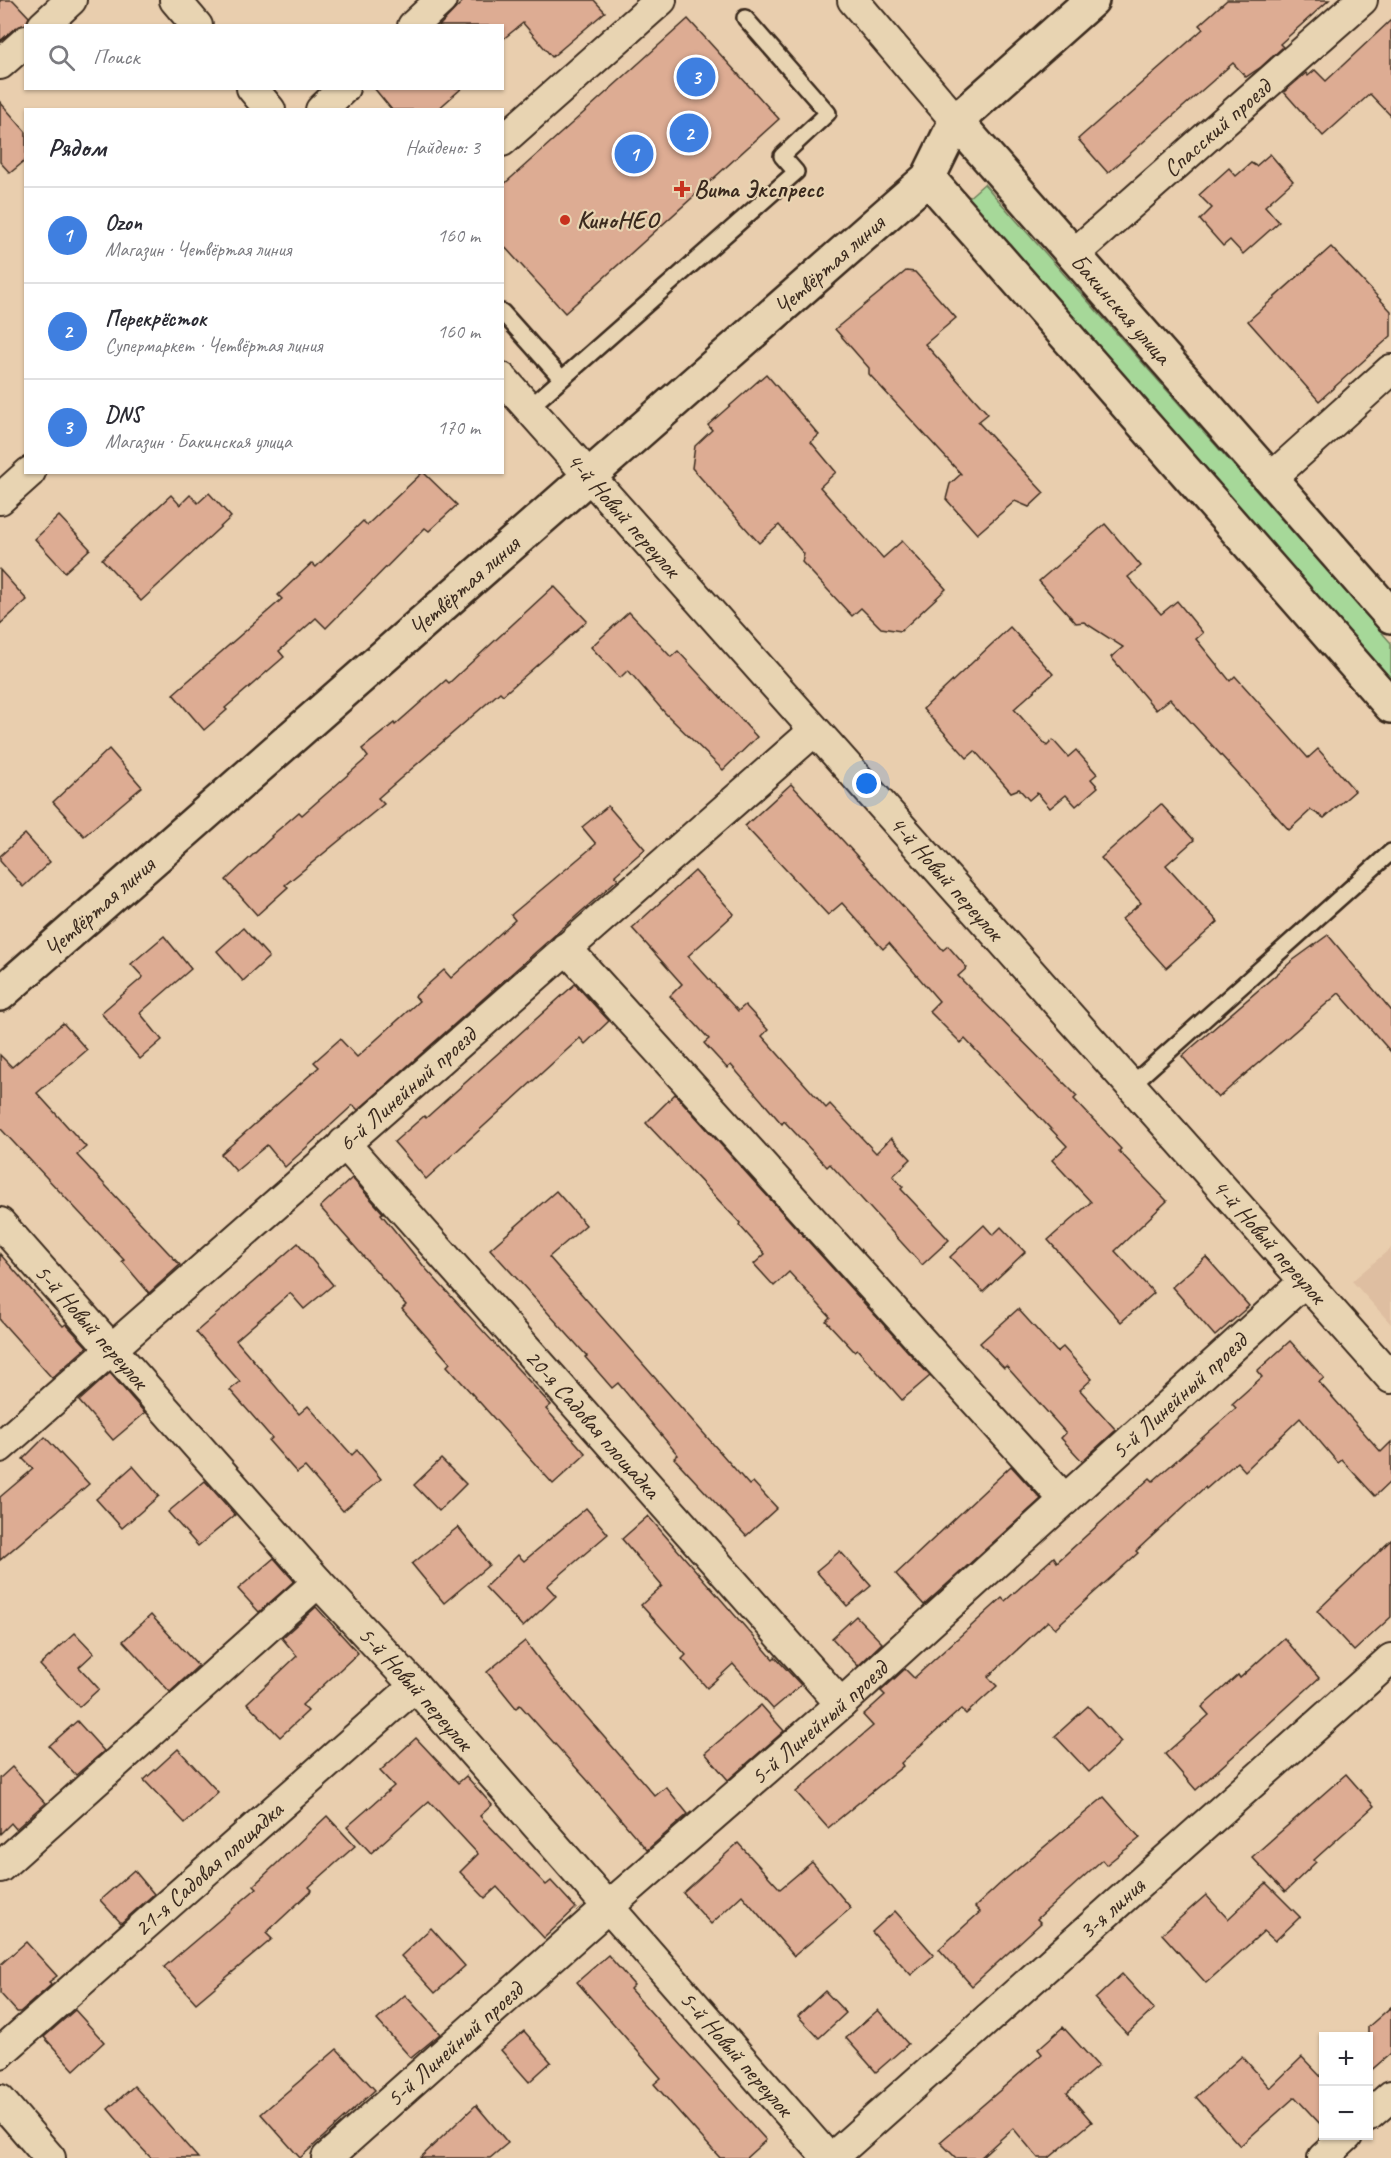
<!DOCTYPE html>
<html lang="ru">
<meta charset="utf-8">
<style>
body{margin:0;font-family:Caveat,sans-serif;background:#f2f2f3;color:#2b2b33}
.controls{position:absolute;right:18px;bottom:18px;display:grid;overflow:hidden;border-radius:0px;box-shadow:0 2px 4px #0004}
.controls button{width:54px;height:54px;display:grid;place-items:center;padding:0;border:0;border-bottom:2px solid #e1e1e2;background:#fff;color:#2b2b33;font:30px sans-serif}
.you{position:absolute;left:867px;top:784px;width:21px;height:21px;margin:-15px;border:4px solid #fff;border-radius:50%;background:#1a73e8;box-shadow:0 0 0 9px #1a73e833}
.badge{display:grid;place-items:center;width:39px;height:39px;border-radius:50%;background:#c8321e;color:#fff;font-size:20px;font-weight:700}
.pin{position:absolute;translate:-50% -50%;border:3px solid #fff;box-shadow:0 2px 6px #0006}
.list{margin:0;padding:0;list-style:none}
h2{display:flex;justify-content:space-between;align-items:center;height:78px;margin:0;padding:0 24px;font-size:26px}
h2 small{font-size:20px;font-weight:400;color:#7c7c81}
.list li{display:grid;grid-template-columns:39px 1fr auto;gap:18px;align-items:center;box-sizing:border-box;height:96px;padding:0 24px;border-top:2px solid #e1e1e2}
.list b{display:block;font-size:22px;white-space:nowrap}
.list p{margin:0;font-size:20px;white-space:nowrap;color:#7c7c81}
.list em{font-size:20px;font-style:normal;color:#7c7c81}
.icon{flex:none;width:33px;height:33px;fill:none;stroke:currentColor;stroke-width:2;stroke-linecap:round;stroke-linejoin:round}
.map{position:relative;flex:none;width:1391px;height:2158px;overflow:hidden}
.search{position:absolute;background:#fff;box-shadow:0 2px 4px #0004;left:24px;top:24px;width:480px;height:66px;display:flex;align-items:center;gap:15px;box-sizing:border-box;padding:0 21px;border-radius:0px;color:#7c7c81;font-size:22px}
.panel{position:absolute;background:#fff;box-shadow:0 2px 4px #0004;left:24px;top:108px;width:480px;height:366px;border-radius:0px}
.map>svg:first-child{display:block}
.built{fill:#debea1}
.green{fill:#a6d899;stroke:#70815c;stroke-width:1.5}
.building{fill:#ddac93;stroke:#3b2a1e;stroke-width:1.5}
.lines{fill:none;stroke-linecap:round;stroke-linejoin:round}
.service-casing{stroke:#3b2a1e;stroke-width:20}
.minor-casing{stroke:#3b2a1e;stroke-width:34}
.tertiary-casing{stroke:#3b2a1e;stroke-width:38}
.service{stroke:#e8d4b2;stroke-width:15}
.minor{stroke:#e8d4b2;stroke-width:30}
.tertiary{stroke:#e8d4b2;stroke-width:33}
.poi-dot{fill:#c8321e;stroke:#e8d4b2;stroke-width:2}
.labels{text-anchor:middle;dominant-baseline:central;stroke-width:4.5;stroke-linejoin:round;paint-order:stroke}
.street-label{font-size:24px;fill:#3b2a1e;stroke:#e8d4b2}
.poi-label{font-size:24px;font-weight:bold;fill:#3b2a1e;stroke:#e8d4b2;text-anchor:start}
</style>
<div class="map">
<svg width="1391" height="2158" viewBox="0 0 1391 2158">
<rect width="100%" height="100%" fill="#e9ceae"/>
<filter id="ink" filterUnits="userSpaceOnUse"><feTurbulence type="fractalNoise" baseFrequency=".0167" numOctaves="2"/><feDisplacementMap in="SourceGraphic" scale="12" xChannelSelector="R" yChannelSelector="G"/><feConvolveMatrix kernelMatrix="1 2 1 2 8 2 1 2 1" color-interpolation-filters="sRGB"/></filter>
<g filter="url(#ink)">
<polygon class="built" points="1391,1248 1391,1324 1352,1281"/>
<polygon class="green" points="984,184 1391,643 1391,680 966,200"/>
<g class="building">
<polygon points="0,0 13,0 29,17 26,24 15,28 0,41"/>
<polygon points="464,0 594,0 605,12 552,57 523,23 502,40 502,26 439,26"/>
<polygon points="1227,0 1329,0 1280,44 1283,47 1261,67 1246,77 1233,63 1108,173 1078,139 1203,29 1199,25"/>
<polygon points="688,19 779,119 565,313 502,244 502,186"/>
<polygon points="1391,20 1391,116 1370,94 1323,136 1284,92 1306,73 1308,76 1315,70 1326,81"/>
<polygon points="374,88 462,88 437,110 392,110"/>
<polygon points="0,102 26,132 26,160 10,173 0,162"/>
<polygon points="1270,154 1293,181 1265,206 1279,222 1243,254 1230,240 1223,246 1200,220 1212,208 1199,195 1229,168 1236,176 1251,163 1256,166"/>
<polygon points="1331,247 1391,311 1391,336 1319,401 1248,321"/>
<polygon points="906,271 915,272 956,318 925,344 988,414 978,422 1044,493 1029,507 1015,501 977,534 946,499 950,484 961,474 869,374 869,368 835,329"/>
<polygon points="766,374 819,435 811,442 836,472 820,487 883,558 902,541 946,589 901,631 881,628 861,608 852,616 802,562 804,554 779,525 759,543 692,468 695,446 712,430 708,425"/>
<polygon points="423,472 457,505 429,531 425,528 326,628 316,618 279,651 284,657 225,708 227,710 204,730 173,694 282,599 278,595 312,563 316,567 363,521 367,525"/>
<polygon points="209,493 231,517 141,601 102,559 171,495 180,505 190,495 198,503"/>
<polygon points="59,516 90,549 65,572 35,539"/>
<polygon points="1105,524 1141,566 1128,577 1161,614 1177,601 1203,633 1196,639 1230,681 1235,676 1308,758 1318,749 1355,791 1324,818 1311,810 1289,830 1170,699 1156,710 1111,657 1123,647 1084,622 1076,623 1039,581"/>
<polygon points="0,570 27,600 0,624"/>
<polygon points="554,586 587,621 503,695 500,692 378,798 384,804 285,885 288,887 257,915 226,880 272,837 271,836 299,812 302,815 368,757 362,749 394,723 395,725 446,680 449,683"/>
<polygon points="629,612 671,657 678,651 757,737 723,770 665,713 628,670 620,678 591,647"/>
<polygon points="1010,627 1053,674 1014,709 1047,746 1053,740 1068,757 1076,750 1097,774 1091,779 1098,787 1076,806 1066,795 1050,808 1037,793 1029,800 1019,789 1011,792 975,751 967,758 923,709"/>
<polygon points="109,749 142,787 84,836 53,802"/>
<polygon points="791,784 943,950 948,946 967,968 958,976 1077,1096 1074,1099 1121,1149 1119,1151 1167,1201 1115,1251 1154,1293 1121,1322 1048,1240 1091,1202 1052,1160 1067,1146 965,1039 961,1043 929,1011 939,1001 889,943 883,949 842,903 828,915 745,826"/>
<polygon points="1161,804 1194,840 1166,865 1218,922 1166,968 1122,919 1141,903 1101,858"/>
<polygon points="608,806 645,849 615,875 618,879 358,1110 353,1105 285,1167 267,1145 236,1171 221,1154 319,1067 314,1062 340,1039 357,1057 419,1001 415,996 444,970 451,978 515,920 511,915 596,844 582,827"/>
<polygon points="25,834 50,862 23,887 0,861 0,856"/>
<polygon points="695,871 734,914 688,956 738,1011 745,1005 768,1030 762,1036 826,1108 830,1104 876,1153 891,1138 911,1159 893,1176 903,1187 901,1189 949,1240 922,1265 830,1164 827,1167 784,1121 782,1124 731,1065 727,1068 704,1043 709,1039 670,996 682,984 632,928"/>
<polygon points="243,928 269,957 243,981 217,951"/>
<polygon points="1328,935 1391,1010 1391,1052 1339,993 1218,1098 1182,1056 1292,961"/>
<polygon points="164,936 191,969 140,1013 162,1040 140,1059 101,1013 143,977 131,964"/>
<polygon points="575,984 609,1021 585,1044 580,1038 426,1179 394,1142 424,1116 426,1118"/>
<polygon points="63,1023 87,1050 37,1093 86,1147 77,1155 180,1265 149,1293 122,1261 124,1260 0,1128 0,1055 12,1067"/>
<polygon points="675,1094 930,1376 902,1400 857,1349 854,1351 826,1321 830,1317 789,1272 774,1286 754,1264 765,1254 739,1225 740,1223 646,1123"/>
<polygon points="352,1178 383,1213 381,1214 426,1269 551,1405 546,1409 586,1454 553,1484 447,1366 450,1363 402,1309 406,1305 320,1207"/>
<polygon points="556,1191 586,1225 549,1257 749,1485 753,1482 777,1508 746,1536 674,1458 678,1455 618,1383 612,1388 585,1357 587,1356 490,1249"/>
<polygon points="984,1225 993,1235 1001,1227 1025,1252 983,1292 950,1257"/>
<polygon points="298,1243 333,1285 304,1309 290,1293 236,1340 299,1414 308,1406 352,1455 357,1450 381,1479 343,1511 305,1467 297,1473 269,1441 272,1438 230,1390 240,1382 196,1332"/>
<polygon points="0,1254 63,1326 66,1324 87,1347 52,1378 0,1320"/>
<polygon points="1206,1257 1249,1306 1215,1336 1172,1287"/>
<polygon points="1018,1309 1057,1352 1063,1347 1092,1379 1080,1390 1116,1430 1082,1461 1061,1438 1066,1433 1006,1366 1004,1368 980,1343"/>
<polygon points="1290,1341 1324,1378 1319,1382 1381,1452 1391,1442 1391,1481 1375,1496 1342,1460 1338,1463 1300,1418 1245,1471 1237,1462 1206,1489 1205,1487 1136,1551 1138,1553 1055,1628 1048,1621 988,1677 997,1686 966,1714 961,1709 901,1763 903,1766 828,1828 796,1792 873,1726 863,1715 885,1695 881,1691 905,1669 914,1678 1002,1598 1005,1601 1054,1557 1057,1562 1150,1478 1153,1481 1236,1408 1232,1404 1262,1377 1257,1371"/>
<polygon points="110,1373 145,1413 113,1440 79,1401"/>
<polygon points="45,1437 89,1484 0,1560 0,1497 33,1469 23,1459"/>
<polygon points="441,1459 466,1484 439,1511 414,1485"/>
<polygon points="133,1466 159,1496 122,1528 96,1499"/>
<polygon points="1011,1466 1041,1499 924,1605 896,1574"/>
<polygon points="205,1481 235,1515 198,1546 168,1512"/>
<polygon points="586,1508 608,1534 547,1586 556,1596 523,1627 485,1587 518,1555 524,1561"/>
<polygon points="648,1516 773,1659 775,1657 801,1685 773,1709 733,1664 707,1688 682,1659 686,1655 641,1605 662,1586 622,1539"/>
<polygon points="458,1527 489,1565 444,1603 412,1564"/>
<polygon points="1391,1540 1391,1617 1354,1651 1317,1611"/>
<polygon points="840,1551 871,1586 847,1606 816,1571"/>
<polygon points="274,1558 294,1581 259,1612 238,1589"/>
<polygon points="316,1607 358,1653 302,1705 308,1711 280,1737 247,1703 297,1656 282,1638"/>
<polygon points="151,1615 198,1666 170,1692 123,1641"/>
<polygon points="856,1616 882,1643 858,1666 832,1638"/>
<polygon points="75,1633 94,1653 79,1667 99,1689 79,1707 40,1665"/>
<polygon points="1284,1638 1319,1678 1196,1790 1165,1754 1209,1715 1202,1707 1238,1675 1240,1678"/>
<polygon points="525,1641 553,1678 655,1796 666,1787 688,1814 647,1850 588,1781 520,1705 516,1708 487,1672"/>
<polygon points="761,1705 784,1731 728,1780 705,1753"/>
<polygon points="1088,1706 1121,1742 1089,1772 1055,1736"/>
<polygon points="77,1721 104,1751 76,1775 49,1746"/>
<polygon points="416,1738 458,1783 466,1776 492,1805 480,1816 546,1885 551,1881 576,1908 544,1938 497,1887 485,1898 460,1872 478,1854 429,1801 371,1853 347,1827 394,1786 380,1771"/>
<polygon points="178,1749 218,1792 185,1823 144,1780"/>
<polygon points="12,1767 45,1803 16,1829 11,1823 0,1834 0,1778"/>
<polygon points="1346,1774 1374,1806 1314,1860 1316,1862 1285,1892 1252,1857"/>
<polygon points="1104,1797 1140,1838 1106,1865 1102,1860 1037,1919 1041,1923 972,1986 939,1949 980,1912 975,1907 1002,1882"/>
<polygon points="327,1816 355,1846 309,1887 312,1890 266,1933 272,1939 196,2003 164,1967 257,1888 254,1885"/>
<polygon points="738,1843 780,1889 812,1862 851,1908 794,1956 742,1895 711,1924 683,1893"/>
<polygon points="134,1870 154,1894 121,1923 100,1900"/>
<polygon points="1266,1883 1300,1917 1275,1941 1264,1931 1206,1983 1162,1934 1206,1895 1228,1919"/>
<polygon points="895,1911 934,1955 911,1975 872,1932"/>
<polygon points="431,1928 465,1966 435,1993 401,1956"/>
<polygon points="26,1942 57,1976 49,1982 51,1985 20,2012 17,2012 0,1993 0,1965"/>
<polygon points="608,1955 634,1985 630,1989 766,2140 746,2158 720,2158 654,2084 661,2078 577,1982"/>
<polygon points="1122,1974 1154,2009 1127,2034 1095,1999"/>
<polygon points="825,1991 846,2013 819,2038 798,2016"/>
<polygon points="405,1995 440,2034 411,2058 377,2020"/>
<polygon points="1391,2007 1391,2053 1368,2073 1368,2027"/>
<polygon points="75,2010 104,2042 74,2070 44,2037"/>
<polygon points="878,2010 908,2044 876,2072 846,2038"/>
<polygon points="1063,2027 1098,2066 1067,2093 1092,2122 1049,2158 1038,2158 1013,2128 980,2158 956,2158 940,2142 1042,2054 1038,2049"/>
<polygon points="524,2031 551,2062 529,2082 501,2050"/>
<polygon points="337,2049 375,2090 300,2158 261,2114"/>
<polygon points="1242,2056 1270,2088 1302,2057 1323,2079 1323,2127 1295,2097 1240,2146 1196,2097"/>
<polygon points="134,2086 154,2108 198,2158 151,2158 135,2141 108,2109"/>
<polygon points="476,2105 508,2143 490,2158 420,2158"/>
</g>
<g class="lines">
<g class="service-casing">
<g id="service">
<polyline points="502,312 561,378"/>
<polyline points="529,408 796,172 782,156 828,113 745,18"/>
<polyline points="1130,1086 1391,852"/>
</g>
</g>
<g class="minor-casing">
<g id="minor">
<polyline points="175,0 197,26"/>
<polyline points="853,0 956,121"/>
<polyline points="43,26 71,0"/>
<polyline points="413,26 441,0"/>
<polyline points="0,64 26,41"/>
<polyline points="252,88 270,110"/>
<polyline points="321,110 344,88"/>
<polyline points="502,141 661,0"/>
<path id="s1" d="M1073,255L1362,0"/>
<path id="s2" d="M502,378L1391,1378"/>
<polyline points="1270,479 1391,370"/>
<polyline points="0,499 30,472"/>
<polyline points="566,948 1065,1500"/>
<path id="s3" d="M344,1143L841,1704"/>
<path id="s4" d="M0,1223L318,1582L415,1686L828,2158"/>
<path id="s5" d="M0,1447L814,731"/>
<polyline points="0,1867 318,1582"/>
<path id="s6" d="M0,2053L415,1686"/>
<polyline points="0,2100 50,2158"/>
<polyline points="1368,2116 1391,2096"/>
<path id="s7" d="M327,2158L609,1906L841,1704L1305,1281"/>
<path id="s8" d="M832,2158L1391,1659"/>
<polyline points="1323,2158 1347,2136"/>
</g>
</g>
<g class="tertiary-casing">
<g id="tertiary">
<path id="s9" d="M956,121L1391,616"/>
<polyline points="928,178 1391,706"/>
<path id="s10" d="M0,994L928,178L956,121L1092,0"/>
</g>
</g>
<use href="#service" class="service"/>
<use href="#minor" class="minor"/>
<use href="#tertiary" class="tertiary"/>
</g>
</g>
<g class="poi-dot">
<path d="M679 180h6v6h6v6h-6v6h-6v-6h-6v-6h6z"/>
<circle cx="565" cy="220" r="6"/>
</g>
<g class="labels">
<g class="street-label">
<text stroke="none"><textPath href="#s1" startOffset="192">Спасский проезд</textPath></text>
<text stroke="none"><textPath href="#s10" startOffset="1104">Четвёртая линия</textPath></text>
<text stroke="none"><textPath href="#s9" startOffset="250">Бакинская улица</textPath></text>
<text stroke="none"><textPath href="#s2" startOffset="183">4-й Новый переулок</textPath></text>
<text stroke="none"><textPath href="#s10" startOffset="618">Четвёртая линия</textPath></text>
<text stroke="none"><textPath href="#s2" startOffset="669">4-й Новый переулок</textPath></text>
<text stroke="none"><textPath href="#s10" startOffset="132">Четвёртая линия</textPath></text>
<text stroke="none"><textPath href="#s5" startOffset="542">6-й Линейный проезд</textPath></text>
<text stroke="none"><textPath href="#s2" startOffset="1155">4-й Новый переулок</textPath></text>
<text stroke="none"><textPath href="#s4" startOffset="138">5-й Новый переулок</textPath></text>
<text stroke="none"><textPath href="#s7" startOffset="1143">5-й Линейный проезд</textPath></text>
<text stroke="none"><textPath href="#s3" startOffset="375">20-я Садовая площадка</textPath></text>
<text stroke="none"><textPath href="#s4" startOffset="624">5-й Новый переулок</textPath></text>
<text stroke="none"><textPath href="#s7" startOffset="657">5-й Линейный проезд</textPath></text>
<text stroke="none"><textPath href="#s6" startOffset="278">21-я Садовая площадка</textPath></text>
<text stroke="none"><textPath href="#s8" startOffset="375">3-я линия</textPath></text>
<text stroke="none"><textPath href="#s7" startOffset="171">5-й Линейный проезд</textPath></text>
<text stroke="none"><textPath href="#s4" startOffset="1110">5-й Новый переулок</textPath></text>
</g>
<g class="poi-label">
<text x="694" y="189">Вита Экспресс</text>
<text x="577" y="220">КиноНЕО</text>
</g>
</g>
</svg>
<div class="controls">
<button>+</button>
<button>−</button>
</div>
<div class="you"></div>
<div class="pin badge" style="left:634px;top:154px;background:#3f7fe0">1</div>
<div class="pin badge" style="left:689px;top:133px;background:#3f7fe0">2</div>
<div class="pin badge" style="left:696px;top:77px;background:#3f7fe0">3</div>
<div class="search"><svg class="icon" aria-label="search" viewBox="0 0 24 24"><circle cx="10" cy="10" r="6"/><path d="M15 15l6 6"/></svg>Поиск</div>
<section class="panel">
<h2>Рядом<small>Найдено: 3</small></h2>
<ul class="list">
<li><span class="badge" style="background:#3f7fe0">1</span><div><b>Ozon</b><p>Магазин · Четвёртая линия</p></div><em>160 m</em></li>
<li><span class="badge" style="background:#3f7fe0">2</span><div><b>Перекрёсток</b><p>Супермаркет · Четвёртая линия</p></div><em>160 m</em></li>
<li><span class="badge" style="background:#3f7fe0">3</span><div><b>DNS</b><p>Магазин · Бакинская улица</p></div><em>170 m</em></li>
</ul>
</section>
</div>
